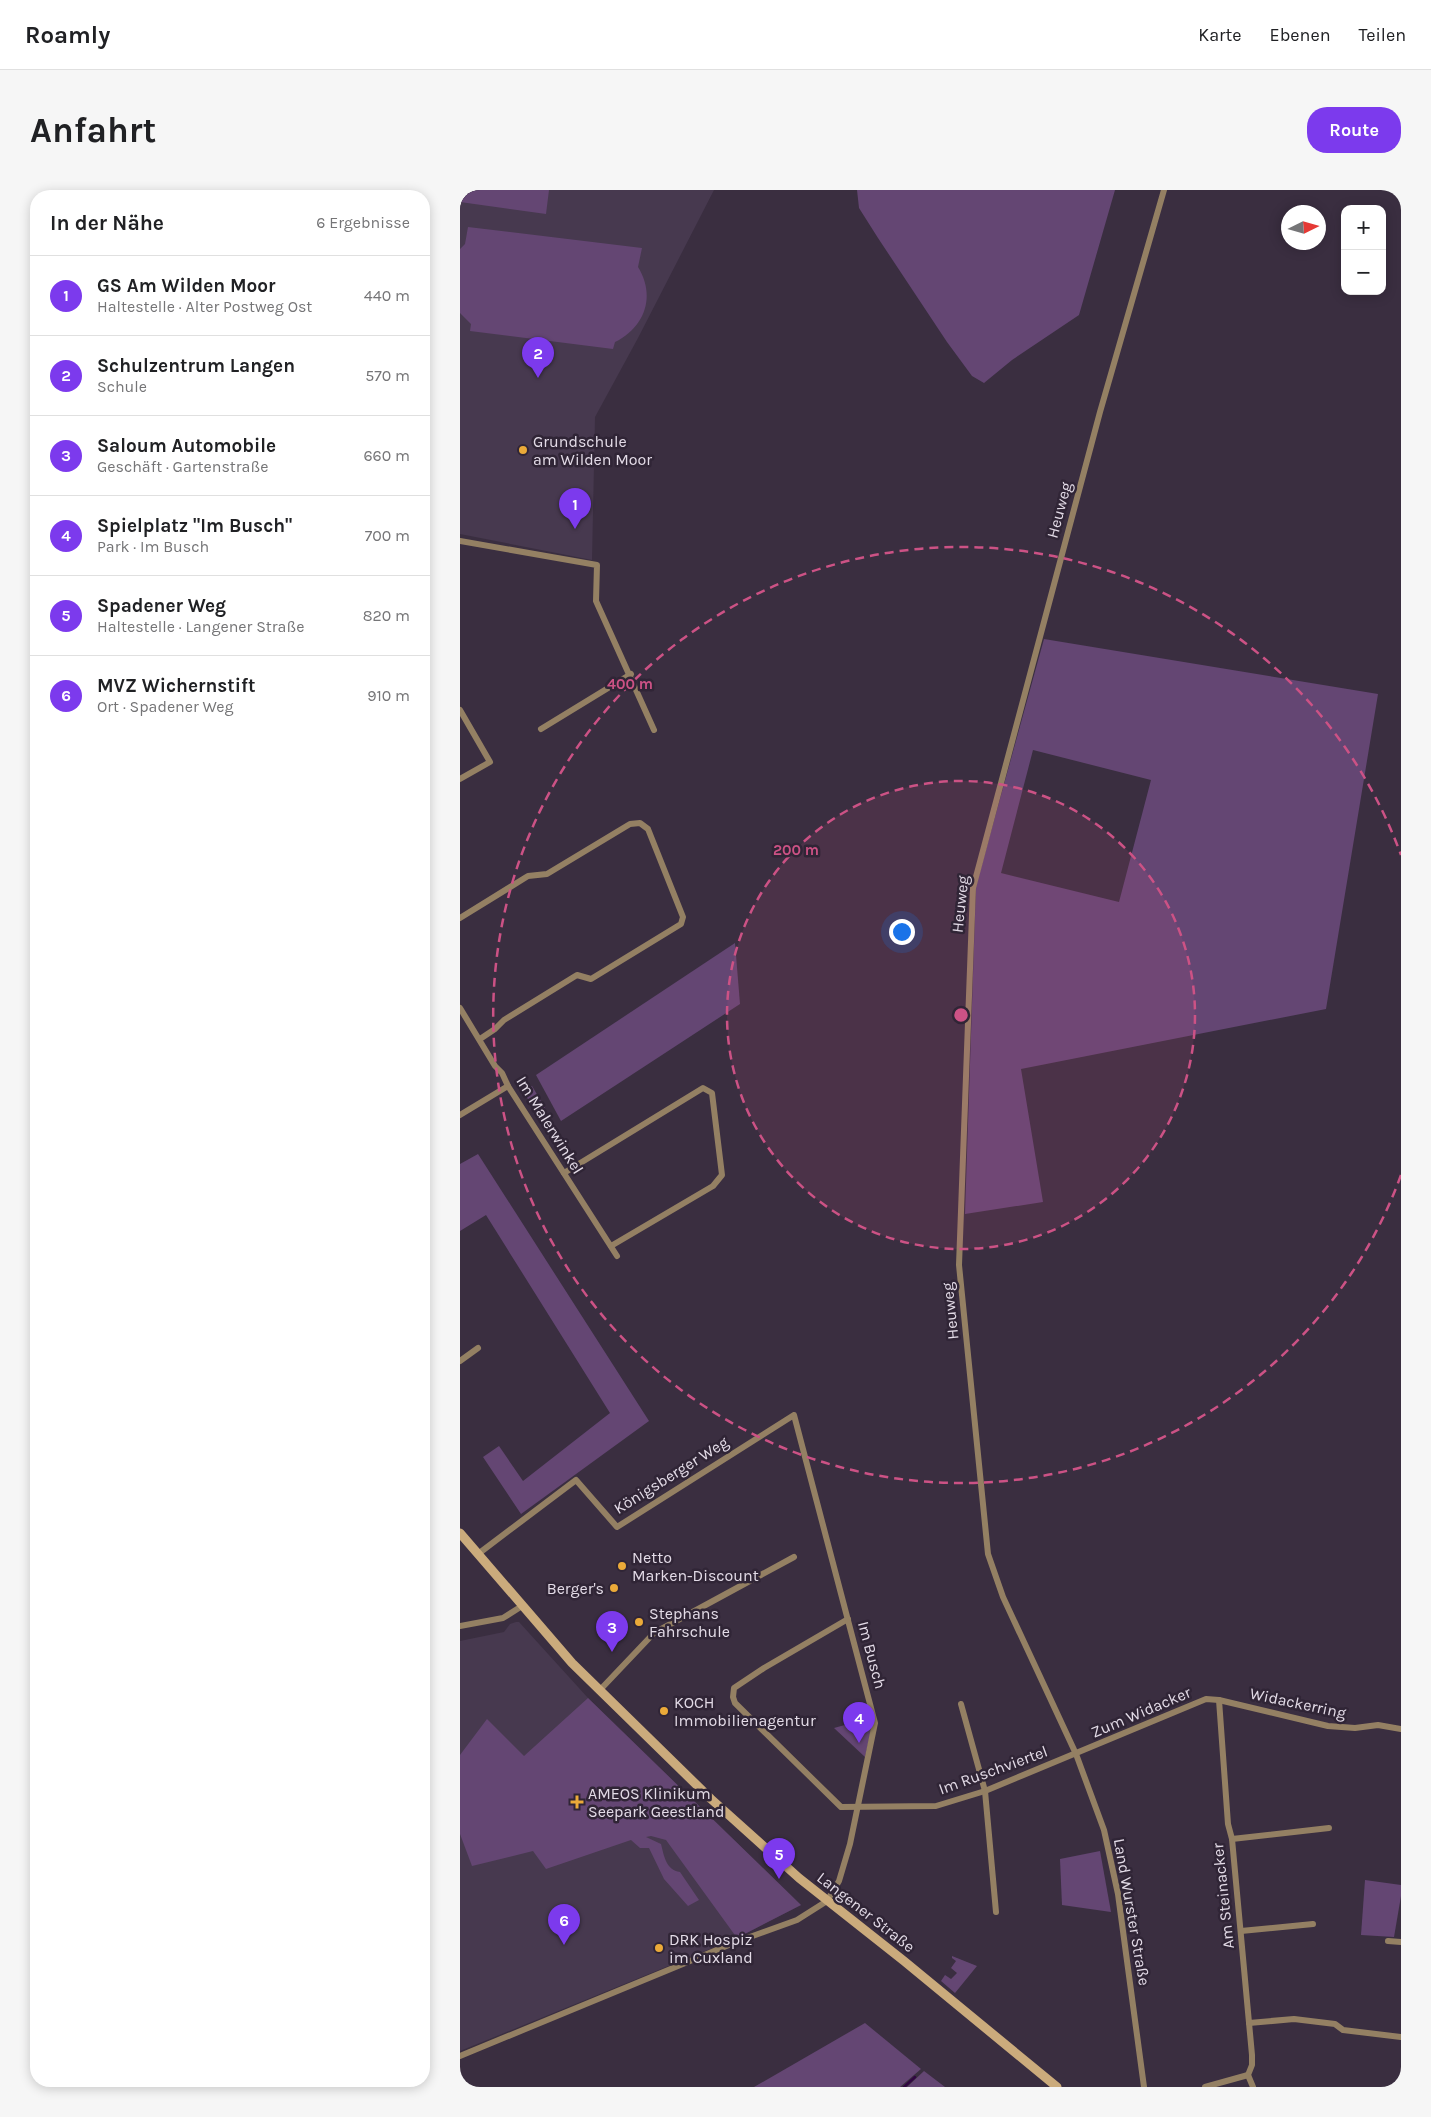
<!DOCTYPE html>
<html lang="de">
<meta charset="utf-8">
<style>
body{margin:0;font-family:Karla,sans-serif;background:#f6f6f6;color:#202124}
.controls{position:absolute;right:15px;top:15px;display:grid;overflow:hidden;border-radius:10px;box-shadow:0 2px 12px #0003}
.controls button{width:45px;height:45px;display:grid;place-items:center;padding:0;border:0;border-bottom:1px solid #e0e0e0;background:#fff;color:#202124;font:25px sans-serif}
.compass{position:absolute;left:821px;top:15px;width:45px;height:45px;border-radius:50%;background:#fff;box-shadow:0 2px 12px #0003;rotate:85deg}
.you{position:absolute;left:441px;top:741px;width:18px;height:18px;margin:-12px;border:4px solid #fff;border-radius:50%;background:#1a73e8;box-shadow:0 0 0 8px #1a73e833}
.badge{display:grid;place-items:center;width:32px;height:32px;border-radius:50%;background:#7c3aed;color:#fff;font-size:16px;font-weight:700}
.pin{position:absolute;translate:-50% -41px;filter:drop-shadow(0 1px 2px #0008)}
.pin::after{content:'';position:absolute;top:26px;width:18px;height:15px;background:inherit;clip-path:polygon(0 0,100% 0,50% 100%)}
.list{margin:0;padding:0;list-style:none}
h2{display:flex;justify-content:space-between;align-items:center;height:65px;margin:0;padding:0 20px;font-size:21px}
h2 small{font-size:16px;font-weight:400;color:#757577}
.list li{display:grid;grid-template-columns:32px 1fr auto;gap:15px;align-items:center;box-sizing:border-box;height:80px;padding:0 20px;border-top:1px solid #e0e0e0}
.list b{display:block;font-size:19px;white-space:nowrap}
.list p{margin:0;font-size:16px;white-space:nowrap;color:#757577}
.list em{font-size:16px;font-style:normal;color:#757577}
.map{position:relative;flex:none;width:941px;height:1897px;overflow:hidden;border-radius:20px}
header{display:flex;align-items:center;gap:30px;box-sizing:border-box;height:70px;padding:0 25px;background:#fff;border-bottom:1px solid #e0e0e0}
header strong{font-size:24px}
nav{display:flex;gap:28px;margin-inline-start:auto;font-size:18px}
.intro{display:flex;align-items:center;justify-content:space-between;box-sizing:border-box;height:120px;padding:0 30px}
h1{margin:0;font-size:35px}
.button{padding:12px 22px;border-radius:20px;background:#7c3aed;color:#fff;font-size:18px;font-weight:700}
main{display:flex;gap:30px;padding:0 30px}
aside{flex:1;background:#fff;border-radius:20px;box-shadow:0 2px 12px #0003}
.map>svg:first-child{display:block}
.built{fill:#47394f}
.green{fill:#644673;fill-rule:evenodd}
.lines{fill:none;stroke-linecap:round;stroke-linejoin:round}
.stream{stroke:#310642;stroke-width:2.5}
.street{stroke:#948063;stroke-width:6}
.secondary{stroke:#cbab7c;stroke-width:9}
.ring{fill:none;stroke:#cc5285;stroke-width:2.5;stroke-dasharray:9 6}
.poi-dot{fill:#ebaa39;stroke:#302536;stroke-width:2}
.labels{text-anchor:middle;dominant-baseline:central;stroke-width:5;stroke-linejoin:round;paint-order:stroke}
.poi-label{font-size:16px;fill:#e3dbe7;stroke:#302536;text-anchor:start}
.street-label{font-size:16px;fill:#e3dbe7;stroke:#302536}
.centre{fill:#cc5285;stroke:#302536;stroke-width:2.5}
.ring-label{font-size:15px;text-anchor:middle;font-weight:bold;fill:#cc5285;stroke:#302536;stroke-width:5;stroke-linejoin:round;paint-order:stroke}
</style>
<header>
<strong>Roamly</strong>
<nav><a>Karte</a><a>Ebenen</a><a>Teilen</a></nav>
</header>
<div class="intro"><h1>Anfahrt</h1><a class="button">Route</a></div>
<main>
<aside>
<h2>In der Nähe<small>6 Ergebnisse</small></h2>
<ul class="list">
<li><span class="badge">1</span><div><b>GS Am Wilden Moor</b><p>Haltestelle · Alter Postweg Ost</p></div><em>440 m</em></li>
<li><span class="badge">2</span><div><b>Schulzentrum Langen</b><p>Schule</p></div><em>570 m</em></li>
<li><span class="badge">3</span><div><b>Saloum Automobile</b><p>Geschäft · Gartenstraße</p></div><em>660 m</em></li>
<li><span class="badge">4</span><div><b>Spielplatz &quot;Im Busch&quot;</b><p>Park · Im Busch</p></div><em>700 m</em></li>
<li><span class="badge">5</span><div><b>Spadener Weg</b><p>Haltestelle · Langener Straße</p></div><em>820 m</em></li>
<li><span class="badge">6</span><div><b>MVZ Wichernstift</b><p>Ort · Spadener Weg</p></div><em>910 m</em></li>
</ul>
</aside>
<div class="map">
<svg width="941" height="1897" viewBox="0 0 941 1897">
<rect width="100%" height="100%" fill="#3a2e40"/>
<g class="built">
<polygon points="0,0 254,0 178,148 135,227 132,370 0,344"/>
<polygon points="56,1432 59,1432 128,1508 341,1715 277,1748 0,1861 0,1451 44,1442 50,1434"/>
</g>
<g class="green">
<polygon points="0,0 89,0 86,24 0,12"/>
<polygon points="397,0 655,0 619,125 552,170 524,193 512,186 487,152 418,48 399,18"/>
<path d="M8,37L182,58L178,77C196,106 185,137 155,152L153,159L10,141L11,134L0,123V59L5,54Z"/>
<path d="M584,449L918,504L866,819L561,879L583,1012L505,1024L516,696ZM573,560L691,590L659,712L541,683Z"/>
<polygon points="275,753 280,814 101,931 76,885"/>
<polygon points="72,896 85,918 76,924 64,902"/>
<polygon points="18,964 189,1231 61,1324 23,1267 39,1256 63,1291 150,1223 26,1025 0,1041 0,974"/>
<path d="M128,1508L341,1715L277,1748L206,1650L191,1646L186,1647L201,1654C204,1666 206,1680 220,1682L239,1710L228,1716L204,1689L189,1658H180L171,1650L86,1679L73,1661L12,1676L0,1644V1565L27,1529L64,1566Z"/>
<polygon points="410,1528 412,1537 405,1567 374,1538"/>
<polygon points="640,1661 651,1722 602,1715 600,1669"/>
<polygon points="905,1690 941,1695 941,1706 934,1747 901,1745"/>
<polygon points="492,1766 517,1776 495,1803 481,1791 485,1785 491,1789 497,1783 491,1778 496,1771 492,1768"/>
<polygon points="405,1833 461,1879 440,1897 294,1897"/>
<polygon points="464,1881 485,1897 447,1897"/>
</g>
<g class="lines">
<polyline class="stream" points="444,1897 455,1887"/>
<g class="street">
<polyline points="0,351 137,375 136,411 194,540"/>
<polyline points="0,520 30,572 0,589"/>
<polyline points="81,539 171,484"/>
<polyline points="0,728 68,686 87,684 170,634 180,633 188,639 223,727 221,734 131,789 117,785 44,830 35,839 20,849"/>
<polyline points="0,818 35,876 42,883 48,896 157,1066"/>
<polyline points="0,925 48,896"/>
<polyline points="104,983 243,898 252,903 262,985 253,996 151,1056"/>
<polyline points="0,1171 18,1158"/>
<polyline points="388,1429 304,1478 274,1498 273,1507 275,1513 381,1617 476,1616 525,1601 746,1509 759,1510 868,1536 895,1538 918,1535 941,1539"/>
<polyline points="0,1436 43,1428 62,1416"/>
<polyline points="139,1501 194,1443 334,1367"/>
<polyline points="759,1510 768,1634 772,1649 792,1865 792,1875 788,1885 793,1897"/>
<polyline points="501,1514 525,1601 536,1722"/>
<polyline points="772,1649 869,1638"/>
<polyline points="781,1741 853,1734"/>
<polyline points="928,1751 941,1752"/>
<polyline points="789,1833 834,1829 875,1834 883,1840 941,1847"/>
<polyline points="0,1866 276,1752 337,1730 367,1711 379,1691 390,1654 415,1533 334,1225 157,1337 116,1290 18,1364"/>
<polyline points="684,1897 658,1704 644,1640 616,1564 543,1407 528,1364 499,1075 513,698 640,222 704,0"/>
<polyline points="745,1897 788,1885"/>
</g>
<polyline class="secondary" points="0,1343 112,1473 251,1609 339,1688 444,1771 597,1897"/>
</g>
<circle cx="501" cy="825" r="234" fill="#cc5285" fill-opacity=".12"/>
<g class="ring">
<circle cx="501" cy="825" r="234"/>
<path d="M941 985A468 468 0 1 1 941 665"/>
</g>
<g class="poi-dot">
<circle cx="63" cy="260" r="5"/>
<circle cx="162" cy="1376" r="5"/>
<circle cx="154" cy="1398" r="5"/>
<circle cx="179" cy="1432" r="5"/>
<circle cx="204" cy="1521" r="5"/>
<path d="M114.5 1604.5h5v5h5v5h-5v5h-5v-5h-5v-5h5z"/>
<circle cx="199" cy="1758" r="5"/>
</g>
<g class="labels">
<g class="poi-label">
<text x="73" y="251">Grundschule<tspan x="73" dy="18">am Wilden Moor</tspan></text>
<text x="172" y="1367">Netto<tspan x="172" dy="18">Marken-Discount</tspan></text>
<text x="144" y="1398" text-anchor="end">Berger's</text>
<text x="189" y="1423">Stephans<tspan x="189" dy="18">Fahrschule</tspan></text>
<text x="214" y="1512">KOCH<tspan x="214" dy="18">Immobilienagentur</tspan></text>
<text x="128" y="1603">AMEOS Klinikum<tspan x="128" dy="18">Seepark Geestland</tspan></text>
<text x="209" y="1749">DRK Hospiz<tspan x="209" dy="18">im Cuxland</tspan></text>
</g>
<g class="street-label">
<text transform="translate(599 320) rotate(-75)">Heuweg</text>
<text transform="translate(500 714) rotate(-84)">Heuweg</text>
<text transform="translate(90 935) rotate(58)">Im Malerwinkel</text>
<text transform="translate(490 1121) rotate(-96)">Heuweg</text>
<text transform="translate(211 1285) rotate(-32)">Königsberger Weg</text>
<text transform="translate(412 1465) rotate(75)">Im Busch</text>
<text transform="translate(838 1513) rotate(12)">Widackerring</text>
<text transform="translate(681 1522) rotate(-23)">Zum Widacker</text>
<text transform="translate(533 1580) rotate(-20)">Im Ruschviertel</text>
<text transform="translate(763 1706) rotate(-96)">Am Steinacker</text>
<text transform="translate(406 1722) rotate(38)">Langener Straße</text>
<text transform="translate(672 1722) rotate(80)">Land Wurster Straße</text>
</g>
</g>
<circle cx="501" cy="825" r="8" class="centre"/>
<g class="ring-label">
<text x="170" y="499">400 m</text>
<text x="336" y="665">200 m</text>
</g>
</svg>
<div class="controls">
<button>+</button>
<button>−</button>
</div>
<svg class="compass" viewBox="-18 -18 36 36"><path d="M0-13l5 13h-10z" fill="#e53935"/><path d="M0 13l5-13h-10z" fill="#757577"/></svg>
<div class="you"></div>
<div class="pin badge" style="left:115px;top:339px">1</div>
<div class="pin badge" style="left:78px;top:188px">2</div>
<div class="pin badge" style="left:152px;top:1462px">3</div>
<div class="pin badge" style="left:399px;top:1553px">4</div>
<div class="pin badge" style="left:319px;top:1689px">5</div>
<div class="pin badge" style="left:104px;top:1755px">6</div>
</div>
</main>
